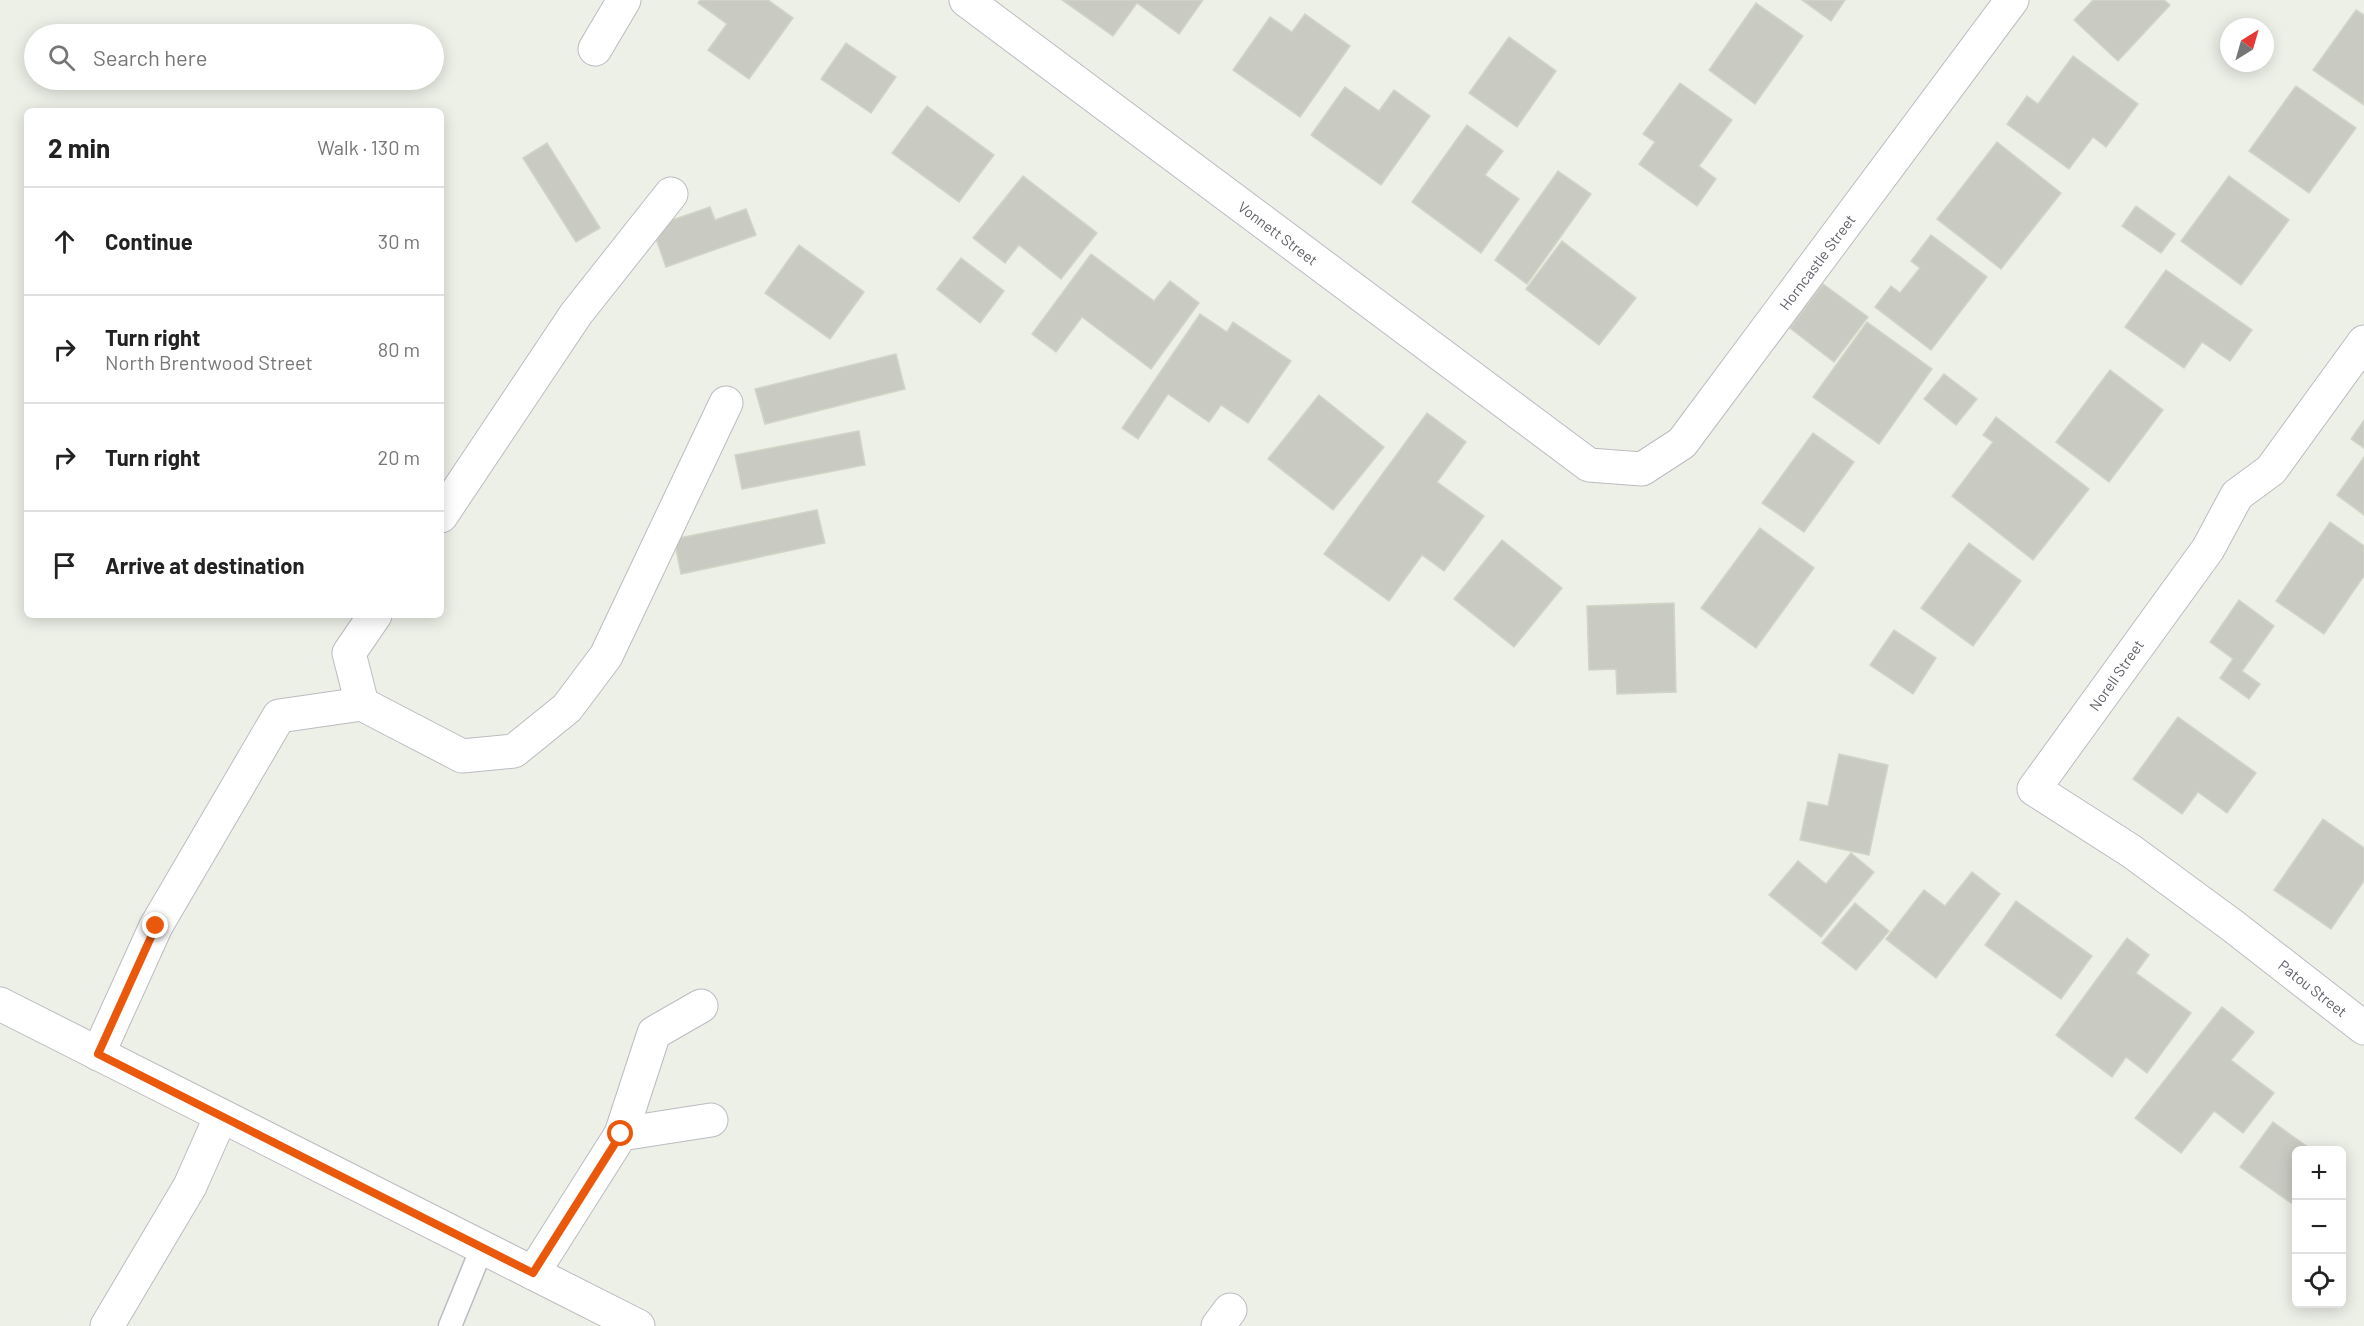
<!DOCTYPE html>
<meta charset="utf-8">
<style>
body{margin:0;font-family:Barlow,sans-serif;background:#f6f6f6;color:#222}
.controls{position:absolute;right:18px;bottom:18px;display:grid;overflow:hidden;border-radius:9px;box-shadow:0 3px 15px #0003}
.controls button{width:54px;height:54px;display:grid;place-items:center;padding:0;border:0;border-bottom:2px solid #e0e0e0;background:#fff;color:#222;font:30px sans-serif}
.compass{position:absolute;left:2220px;top:18px;width:54px;height:54px;border-radius:50%;background:#fff;box-shadow:0 3px 15px #0003;rotate:37deg}
.stop{position:absolute;width:18px;height:18px;margin:-14px;border:4px solid #ea580c;border-radius:50%;background:#fff}
.stop.end{background:#ea580c;border-color:#fff;box-shadow:0 2px 6px #0008}
.list{margin:0;padding:0;list-style:none}
h2{display:flex;justify-content:space-between;align-items:center;height:78px;margin:0;padding:0 24px;font-size:26px}
h2 small{font-size:20px;font-weight:400;color:#767676}
.list li{display:grid;grid-template-columns:39px 1fr auto;gap:18px;align-items:center;box-sizing:border-box;height:108px;padding:0 24px;border-top:2px solid #e0e0e0}
.list b{display:block;font-size:22px;white-space:nowrap}
.list p{margin:0;font-size:20px;white-space:nowrap;color:#767676}
.list em{font-size:20px;font-style:normal;color:#767676}
.icon{flex:none;width:33px;height:33px;fill:none;stroke:currentColor;stroke-width:2;stroke-linecap:round;stroke-linejoin:round}
.map{position:relative;flex:none;width:2364px;height:1326px;overflow:hidden}
.search{position:absolute;background:#fff;box-shadow:0 3px 15px #0003;left:24px;top:24px;width:420px;height:66px;display:flex;align-items:center;gap:15px;box-sizing:border-box;padding:0 21px;border-radius:33px;color:#767676;font-size:22px}
.panel{position:absolute;background:#fff;box-shadow:0 3px 15px #0003;left:24px;top:108px;width:420px;height:510px;border-radius:9px}
.map>svg:first-child{display:block}
.building{fill:#c9cbc3;stroke:#d1d5c5;stroke-width:1.5}
.lines{fill:none;stroke-linecap:round;stroke-linejoin:round}
.service-casing{stroke:#bdbbc2;stroke-width:25}
.minor-casing{stroke:#bdbbc2;stroke-width:35}
.service{stroke:#fff;stroke-width:22}
.minor{stroke:#fff;stroke-width:33}
.route{stroke:#ea580c;stroke-width:8}
.labels{text-anchor:middle;dominant-baseline:central;stroke-width:4.5;stroke-linejoin:round;paint-order:stroke}
.street-label{font-size:15px;fill:#605e67;stroke:#fff}
</style>
<div class="map">
<svg width="2364" height="1326" viewBox="0 0 2364 1326">
<rect width="100%" height="100%" fill="#edf0e7"/>
<g class="building">
<polygon points="700,0 768,0 793,18 749,79 708,50 727,24 698,3"/>
<polygon points="1062,0 1203,0 1179,34 1137,3 1113,36"/>
<polygon points="1802,0 1845,0 1831,21"/>
<polygon points="2093,0 2164,0 2170,5 2118,61 2074,20"/>
<polygon points="1756,3 1803,36 1755,104 1709,70"/>
<polygon points="2356,10 2364,15 2364,105 2313,70"/>
<polygon points="1305,14 1350,46 1300,117 1233,70 1270,17 1292,32"/>
<polygon points="1509,37 1556,71 1517,127 1469,93"/>
<polygon points="846,43 896,77 871,113 821,79"/>
<polygon points="2073,56 2138,104 2106,147 2093,137 2069,169 2007,124 2027,96 2038,104"/>
<polygon points="1680,83 1732,120 1699,166 1716,179 1697,206 1639,164 1655,142 1643,134"/>
<polygon points="2296,86 2356,128 2309,193 2249,151"/>
<polygon points="1345,87 1379,111 1394,90 1430,116 1381,185 1311,135"/>
<polygon points="927,106 994,155 959,202 892,153"/>
<polygon points="1467,125 1503,151 1485,175 1519,199 1481,253 1412,202"/>
<polygon points="1997,142 2061,193 2001,269 1937,219"/>
<polygon points="547,143 600,228 576,242 523,158"/>
<polygon points="1558,171 1591,194 1527,284 1495,260"/>
<polygon points="1023,176 1097,233 1061,279 1019,245 1005,263 973,238"/>
<polygon points="2229,176 2289,220 2241,285 2181,241"/>
<polygon points="2136,206 2175,234 2161,253 2122,226"/>
<polygon points="710,207 715,220 746,209 756,235 666,267 652,227"/>
<polygon points="1931,235 1987,277 1931,350 1875,307 1891,286 1900,293 1920,268 1911,261"/>
<polygon points="1562,241 1636,298 1599,345 1526,289"/>
<polygon points="799,245 864,292 830,339 765,293"/>
<polygon points="1091,254 1154,301 1170,281 1199,303 1151,369 1082,317 1056,352 1032,334"/>
<polygon points="961,258 1004,291 980,323 937,289"/>
<polygon points="2166,270 2252,330 2230,361 2202,342 2184,368 2125,327"/>
<polygon points="1823,284 1868,317 1834,362 1790,328"/>
<polygon points="1200,314 1227,332 1233,322 1291,361 1248,423 1221,405 1209,422 1168,394 1138,439 1122,428"/>
<polygon points="1867,322 1932,369 1879,444 1813,397"/>
<polygon points="896,354 905,389 765,424 755,389"/>
<polygon points="2110,370 2163,410 2109,482 2056,442"/>
<polygon points="1944,374 1977,399 1956,425 1924,399"/>
<polygon points="1319,395 1384,447 1333,510 1268,459"/>
<polygon points="1427,413 1466,442 1437,482 1484,516 1444,571 1422,555 1389,601 1324,554"/>
<polygon points="1996,417 2089,489 2033,560 1952,496 1993,442 1983,435"/>
<polygon points="2364,420 2364,448 2351,439"/>
<polygon points="859,431 865,465 742,489 735,455"/>
<polygon points="1813,433 1854,462 1804,532 1762,503"/>
<polygon points="2364,457 2364,515 2337,495"/>
<polygon points="817,510 825,543 681,574 674,539"/>
<polygon points="2330,522 2364,546 2364,576 2324,634 2276,601"/>
<polygon points="1760,528 1814,568 1756,648 1701,608"/>
<polygon points="1502,540 1562,588 1514,647 1454,599"/>
<polygon points="1969,543 2021,581 1973,646 1921,608"/>
<polygon points="2239,600 2274,626 2242,671 2260,684 2249,699 2220,678 2233,659 2210,642"/>
<polygon points="1674,603 1676,692 1617,694 1616,669 1589,670 1587,606"/>
<polygon points="1894,630 1936,658 1913,694 1870,665"/>
<polygon points="2178,717 2256,773 2227,813 2198,792 2182,814 2133,779"/>
<polygon points="1839,754 1888,765 1869,855 1800,840 1808,802 1828,806"/>
<polygon points="2323,819 2364,848 2364,881 2331,929 2274,890"/>
<polygon points="1851,853 1874,872 1821,937 1769,895 1798,861 1826,884"/>
<polygon points="1972,872 2000,894 1936,978 1886,939 1924,890 1945,906"/>
<polygon points="2016,901 2092,956 2061,999 1985,945"/>
<polygon points="1855,903 1889,931 1856,970 1822,943"/>
<polygon points="2127,938 2149,955 2136,973 2191,1013 2147,1073 2126,1057 2112,1077 2056,1035"/>
<polygon points="2222,1007 2254,1032 2231,1060 2274,1093 2243,1133 2214,1111 2181,1153 2135,1118"/>
<polygon points="2273,1122 2312,1150 2296,1150 2296,1195 2291,1203 2240,1167"/>
</g>
<g class="lines">
<g class="service-casing">
<polyline id="service" points="450,1326 482,1248"/>
</g>
<g class="minor-casing">
<g id="minor">
<polyline points="966,0 1589,465 1642,469 1682,443 2012,0"/>
<polyline points="595,49 624,0"/>
<polyline points="2364,342 2271,470 2237,495 2208,549 2034,789 2131,851 2233,926 2364,1028"/>
<polyline points="441,516 576,314 671,194"/>
<polyline points="375,615 349,653 362,704 462,756 514,751 567,708 606,656 726,403"/>
<polyline points="0,1004 638,1326"/>
<polyline points="98,1054 156,926 279,716 362,704"/>
<polyline points="621,1134 654,1033 701,1006"/>
<polyline points="533,1273 621,1134 711,1120"/>
<polyline points="107,1326 190,1186 221,1116"/>
<polyline points="1218,1326 1230,1310"/>
</g>
</g>
<use href="#service" class="service"/>
<use href="#minor" class="minor"/>
</g>
<g class="lines">
<polyline class="route" points="156,926 98,1054 533,1273 621,1134"/>
</g>
<g class="labels">
<g class="street-label">
<text transform="translate(1278 233) rotate(37)">Vonnett Street</text>
<text transform="translate(1817 262) rotate(-53)">Horncastle Street</text>
<text transform="translate(2116 675) rotate(-55)">Norell Street</text>
<text transform="translate(2313 988) rotate(38)">Patou Street</text>
</g>
</g>
</svg>
<div class="controls">
<button>+</button>
<button>−</button>
<button><svg class="icon" aria-label="locate" viewBox="0 0 24 24"><circle cx="12" cy="12" r="6"/><path d="M12 2v4M12 18v4M2 12h4M18 12h4"/></svg></button>
</div>
<svg class="compass" viewBox="-18 -18 36 36"><path d="M0-13l5 13h-10z" fill="#e53935"/><path d="M0 13l5-13h-10z" fill="#767676"/></svg>
<div class="stop" style="left:621px;top:1134px"></div>
<div class="stop end" style="left:156px;top:926px"></div>
<div class="search"><svg class="icon" aria-label="search" viewBox="0 0 24 24"><circle cx="10" cy="10" r="6"/><path d="M15 15l6 6"/></svg>Search here</div>
<section class="panel">
<h2>2 min<small>Walk · 130 m</small></h2>
<ul class="list">
<li><svg class="icon" aria-label="ahead" viewBox="0 0 24 24"><path d="M12 20V5M6 11l6-6 6 6"/></svg><div><b>Continue</b></div><em>30 m</em></li>
<li><svg class="icon" aria-label="right" viewBox="0 0 24 24"><path d="M7 20v-9h11M14 6l5 5-5 5"/></svg><div><b>Turn right</b><p>North Brentwood Street</p></div><em>80 m</em></li>
<li><svg class="icon" aria-label="right" viewBox="0 0 24 24"><path d="M7 20v-9h11M14 6l5 5-5 5"/></svg><div><b>Turn right</b></div><em>20 m</em></li>
<li><svg class="icon" aria-label="arrive" viewBox="0 0 24 24"><path d="M6 21V4h12l-3 4 3 4H6"/></svg><div><b>Arrive at destination</b></div></li>
</ul>
</section>
</div>
